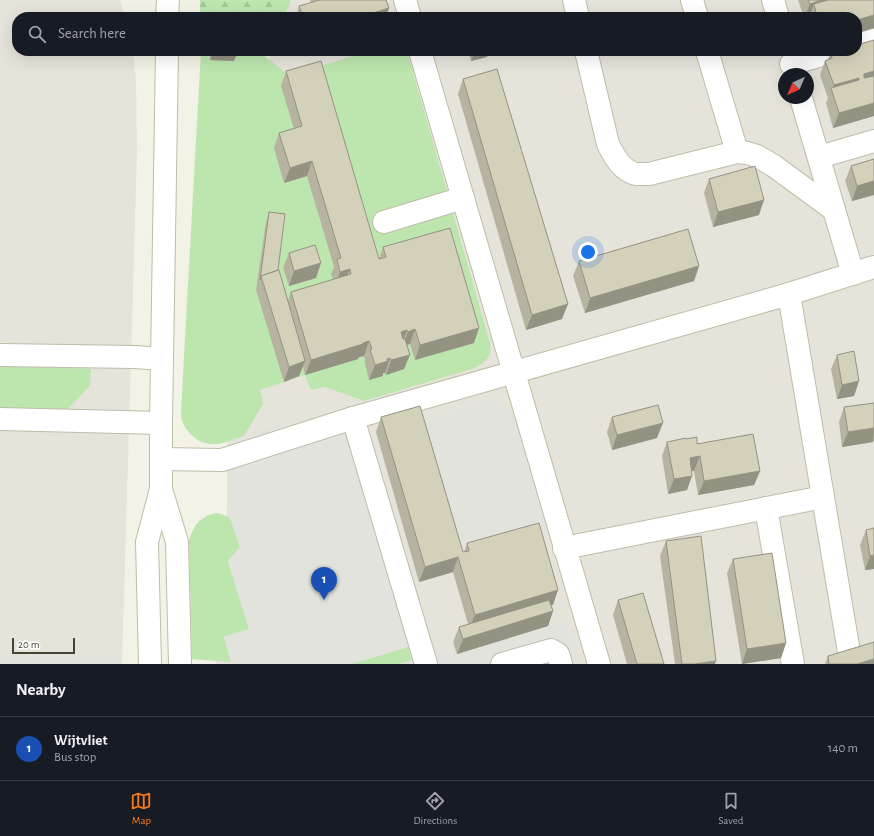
<!DOCTYPE html>
<style>
body{margin:0;font-family:"Alegreya Sans",sans-serif;background:#242831;color:#f1f3f6}
.compass{position:absolute;left:778px;top:68px;width:36px;height:36px;border-radius:50%;background:#171b24;box-shadow:0 4px 16px #0002;rotate:224deg}
.scale{position:absolute;left:12px;bottom:10px;width:63px;box-sizing:border-box;padding-left:4px;border:2px solid #454335;border-top:0;font-size:11px;line-height:14px;white-space:nowrap;color:#454335;-webkit-text-stroke:3px #fff;paint-order:stroke}
.you{position:absolute;left:588px;top:252px;width:14px;height:14px;margin:-10px;border:3px solid #fff;border-radius:50%;background:#1a73e8;box-shadow:0 0 0 6px #1a73e833}
.badge{display:grid;place-items:center;width:26px;height:26px;border-radius:50%;background:#f67a1a;color:#fff;font-size:13px;font-weight:700}
.pin{position:absolute;translate:-50% -33px;filter:drop-shadow(0 1px 2px #0008)}
.pin::after{content:'';position:absolute;top:21px;width:14px;height:12px;background:inherit;clip-path:polygon(0 0,100% 0,50% 100%)}
.list{margin:0;padding:0;list-style:none}
h2{display:flex;justify-content:space-between;align-items:center;height:52px;margin:0;padding:0 16px;font-size:17px}
h2 small{font-size:13px;font-weight:400;color:#9ea1a6}
.list li{display:grid;grid-template-columns:26px 1fr auto;gap:12px;align-items:center;box-sizing:border-box;height:64px;padding:0 16px;border-top:1px solid #363941}
.list b{display:block;font-size:15px;white-space:nowrap}
.list p{margin:0;font-size:13px;white-space:nowrap;color:#9ea1a6}
.list em{font-size:13px;font-style:normal;color:#9ea1a6}
.icon{flex:none;width:22px;height:22px;fill:none;stroke:currentColor;stroke-width:2;stroke-linecap:round;stroke-linejoin:round}
.map{position:relative;flex:none;width:874px;height:664px;overflow:hidden}
.search{position:absolute;background:#171b24;box-shadow:0 4px 16px #0002;left:12px;right:12px;top:12px;height:44px;display:flex;align-items:center;gap:10px;box-sizing:border-box;padding:0 14px;border-radius:16px;color:#9ea1a6;font-size:15px}
.sheet{height:116px;background:#171b24}
nav{display:flex;justify-content:space-around;align-items:center;box-sizing:border-box;height:56px;border-top:1px solid #363941;background:#171b24;font-size:11px;color:#9ea1a6}
nav a{display:grid;justify-items:center;gap:2px}
nav .on{color:#f67a1a}
.map>svg:first-child{display:block}
.industrial{fill:#e5e3da;fill-rule:evenodd}
.grass{fill:#bde6af}
.forest{fill:url(#forest-firs)}
.parking{fill:#e3e3de}
.lines{fill:none;stroke-linecap:round;stroke-linejoin:round}
.minor-casing{stroke:#bebda8;stroke-width:24}
.minor{stroke:#fff;stroke-width:22}
.wall{fill:#b6b4a1}
.shaded-wall{fill:#949283}
.building{fill:#d4d1bb;stroke:#949283}
</style>
<div class="map">
<svg width="874" height="664" viewBox="0 0 874 664">
<defs>
<pattern id="forest-firs" width="22" height="20" patternUnits="userSpaceOnUse"><rect width="22" height="20" fill="#bde6af"/><path d="M5 1l3.5 6h-7zM16 11l3.5 6h-7z" fill="#a4c697"/></pattern>
</defs>
<rect width="100%" height="100%" fill="#f2f2e6"/>
<g class="industrial">
<polygon points="0,0 120,0 125,17 17,17 17,51 133,51 136,83 137,152 122,664 0,664"/>
<path d="M291,0H874V664H216L227,508L228,402L269,60L272,51H857V17H284ZM784,74H808V98H784Z"/>
</g>
<g class="grass">
<path d="M201,51H258L290,76L368,51H407L490,343C492,357 487,361 475,368L364,401L325,387L311,390L305,375L260,390L263,404L244,436C236,439 223,444 214,444C201,445 188,435 183,423C181,420 181,415 181,411Z"/>
<polygon points="0,366 91,369 90,386 65,412 0,408"/>
<path d="M216,513L222,514L230,518L240,547L228,561L249,629L224,637L231,662L192,659L189,542C193,526 199,517 216,513Z"/>
<polygon points="408,647 412,660 398,664 351,664"/>
</g>
<polygon class="forest" points="200,0 291,0 284,17 200,17"/>
<g class="parking">
<polygon points="486,401 494,402 502,405 508,409 513,415 516,422 548,532 462,558 415,421"/>
<polygon points="341,409 408,647 351,664 232,664 224,637 249,629 228,561 240,547 227,508 227,442 244,436"/>
<polygon points="566,621 579,664 398,664 456,649 458,654"/>
<polygon points="0,655 122,656 122,664 0,664"/>
</g>
<g class="lines">
<g class="minor-casing">
<g id="minor">
<polyline points="405,0 410,17"/>
<polyline points="574,0 578,17"/>
<polyline points="692,0 697,17"/>
<polyline points="773,0 778,17"/>
<polyline points="167,17 168,0"/>
<polyline points="857,45 874,40"/>
<polyline points="420,51 599,664"/>
<path d="M586,51L608,144C614,156 622,171 636,174C640,174 645,174 649,174L737,152L747,153L757,156L774,166L834,210"/>
<polyline points="707,51 737,152"/>
<polyline points="791,64 836,51"/>
<polyline points="801,98 853,274"/>
<polyline points="819,157 874,141"/>
<polyline points="384,222 463,198"/>
<polyline points="789,294 851,664"/>
<polyline points="0,355 135,357 162,359"/>
<polyline points="353,418 426,664"/>
<polyline points="0,419 161,423"/>
<polyline points="161,459 222,460 353,418 789,294 874,267"/>
<polyline points="161,489 177,542 180,664"/>
<polyline points="766,508 793,664"/>
<polyline points="564,548 823,497"/>
<polyline points="150,664 147,542 161,489 161,423 167,51"/>
<polyline points="502,664 551,650 558,654 561,664"/>
</g>
</g>
<use href="#minor" class="minor"/>
</g>
<g class="wall">
<polygon points="310,0 386,0 389,8 386,17 296,17 299,6 311,3"/>
<polygon points="798,0 874,0 874,28 857,33 857,17 804,17"/>
<polygon points="874,40 874,116 833,128 826,103 828,98 820,75 825,61 828,59 831,53"/>
<polygon points="210,51 236,51 234,61 210,60"/>
<polygon points="468,51 489,51 487,57 471,61"/>
<polygon points="286,71 379,259 383,247 474,343 415,360 410,344 407,345 404,369 386,375 385,373 383,373 383,376 369,380 365,364 365,361 364,356 359,357 358,359 305,375 303,366 299,376 284,382 256,290 266,222 269,212 278,270 288,301 291,292 333,280 331,274 334,267 307,176 284,183 274,148 279,133 294,129 281,86"/>
<polygon points="463,79 562,319 526,330 458,94"/>
<polygon points="874,159 874,195 852,201 845,181 851,166"/>
<polygon points="709,179 759,215 713,227 704,193"/>
<polygon points="289,253 316,278 289,286 283,268"/>
<polygon points="579,261 699,266 694,281 585,313 573,276"/>
<polygon points="837,355 859,381 854,396 837,399 831,369"/>
<polygon points="874,403 874,440 873,442 842,447 839,422 844,407"/>
<polygon points="381,417 463,552 464,552 467,543 553,605 551,605 553,611 548,626 457,654 453,642 459,627 468,624 453,572 419,582 376,432"/>
<polygon points="612,417 657,438 612,450 607,432"/>
<polygon points="686,439 697,444 760,471 754,485 698,495 694,471 692,471 687,490 668,494 662,456 667,442"/>
<polygon points="866,530 874,569 865,570 860,545"/>
<polygon points="666,541 715,664 675,664 660,556"/>
<polygon points="733,559 786,643 781,658 742,664 727,573"/>
<polygon points="618,600 664,664 627,664 613,615"/>
<polygon points="828,656 874,664 825,664"/>
</g>
<g class="shaded-wall">
<polygon points="821,0 832,0 814,4 809,17 805,17 810,4"/>
<polygon points="389,8 386,17 360,17"/>
<polygon points="874,15 874,28 857,33 857,20"/>
<polygon points="475,51 489,51 487,57 471,61"/>
<polygon points="212,55 236,56 234,61 210,60"/>
<polygon points="874,71 874,84 858,89 864,74"/>
<polygon points="859,78 853,93 832,90 834,85"/>
<polygon points="874,103 874,116 833,128 839,113"/>
<polygon points="312,161 307,176 284,183 290,168"/>
<polygon points="874,181 874,195 852,201 857,186"/>
<polygon points="764,200 759,215 713,227 718,212"/>
<polygon points="321,263 316,278 289,286 294,271"/>
<polygon points="699,266 694,281 585,313 590,298"/>
<polygon points="350,269 344,284 335,287 340,272"/>
<polygon points="568,304 562,319 526,330 532,315"/>
<polygon points="479,328 474,343 415,360 420,345"/>
<polygon points="415,329 410,344 402,346 408,332"/>
<polygon points="407,330 402,344 401,332"/>
<polygon points="369,341 364,356 359,357 358,359 305,375 311,360"/>
<polygon points="410,355 404,369 386,375 391,360"/>
<polygon points="390,358 385,373 383,373 383,376 369,380 375,365"/>
<polygon points="305,361 299,376 284,382 289,367"/>
<polygon points="859,381 854,396 837,399 842,385"/>
<polygon points="663,423 657,438 612,450 617,435"/>
<polygon points="874,428 873,442 842,447 848,432"/>
<polygon points="700,456 694,471 684,472 690,458"/>
<polygon points="760,471 754,485 698,495 704,481"/>
<polygon points="692,476 687,490 668,494 674,479"/>
<polygon points="874,555 874,569 865,570 870,556"/>
<polygon points="458,557 453,572 419,582 425,567"/>
<polygon points="558,590 553,605 469,629 475,615"/>
<polygon points="553,611 548,626 457,654 463,639"/>
<polygon points="786,643 781,658 742,664 747,649"/>
<polygon points="874,659 874,664 857,664"/>
<polygon points="716,661 715,664 694,664"/>
</g>
<g class="building">
<polygon points="320,0 386,0 389,8 360,17 303,17 299,6"/>
<polygon points="808,0 821,0 810,4"/>
<polygon points="828,0 874,0 874,15 857,20 857,17 817,17 814,4"/>
<polygon points="874,40 874,71 864,74 864,78 874,76 874,103 839,113 831,88 859,80 859,78 834,85 825,61 832,58 831,53 838,51 857,51 857,45"/>
<polygon points="212,51 236,51 236,56 212,55"/>
<polygon points="321,61 379,259 386,257 383,247 450,228 479,328 420,345 415,329 408,332 407,330 401,332 403,339 405,339 410,355 391,360 390,358 387,359 388,361 375,365 370,349 372,349 369,341 363,343 363,344 311,360 291,292 351,274 350,269 340,272 337,259 341,258 312,161 290,168 279,133 302,126 286,71"/>
<polygon points="497,69 568,304 532,315 463,79"/>
<polygon points="874,159 874,181 857,186 851,166"/>
<polygon points="755,166 764,200 718,212 709,179"/>
<polygon points="269,212 285,214 278,270 261,276 260,280"/>
<polygon points="688,229 699,266 590,298 579,261"/>
<polygon points="315,245 321,263 294,271 289,253"/>
<polygon points="279,270 305,361 289,367 261,276"/>
<polygon points="854,351 859,381 842,385 837,355"/>
<polygon points="874,403 874,428 848,432 844,407"/>
<polygon points="658,405 663,423 617,435 612,417"/>
<polygon points="420,406 463,552 469,551 467,543 539,523 558,590 475,615 458,557 425,567 381,417"/>
<polygon points="753,434 760,471 704,481 700,456 690,458 692,476 674,479 667,442 686,438 686,439 697,437 697,444"/>
<polygon points="874,528 874,555 870,556 866,530"/>
<polygon points="701,536 716,661 694,664 682,664 666,541"/>
<polygon points="772,553 786,643 747,649 733,559"/>
<polygon points="643,593 664,664 637,664 618,600"/>
<polygon points="549,600 553,611 463,639 459,627"/>
<polygon points="874,642 874,659 857,664 829,664 828,656"/>
</g>
</svg>
<svg class="compass" viewBox="-18 -18 36 36"><path d="M0-13l5 13h-10z" fill="#e53935"/><path d="M0 13l5-13h-10z" fill="#9ea1a6"/></svg>
<div class="scale">20 m</div>
<div class="you"></div>
<div class="pin badge" style="left:324px;top:600px;background:#1a4fb4">1</div>
<div class="search"><svg class="icon" aria-label="search" viewBox="0 0 24 24"><circle cx="10" cy="10" r="6"/><path d="M15 15l6 6"/></svg>Search here</div>
</div>
<section class="sheet">
<h2>Nearby<small></small></h2>
<ul class="list">
<li><span class="badge" style="background:#1a4fb4">1</span><div><b>Wijtvliet</b><p>Bus stop</p></div><em>140 m</em></li>
</ul>
</section>
<nav>
<a class="on"><svg class="icon" aria-label="map" viewBox="0 0 24 24"><path d="M3 6l6-2 6 2 6-2v14l-6 2-6-2-6 2zM9 4v14M15 6v14"/></svg>Map</a>
<a><svg class="icon" aria-label="directions" viewBox="0 0 24 24"><path d="M12 3l9 9-9 9-9-9zM9 14v-3h6M13 9l2 2-2 2"/></svg>Directions</a>
<a><svg class="icon" aria-label="saved" viewBox="0 0 24 24"><path d="M7 4h10v16l-5-4-5 4z"/></svg>Saved</a>
</nav>
